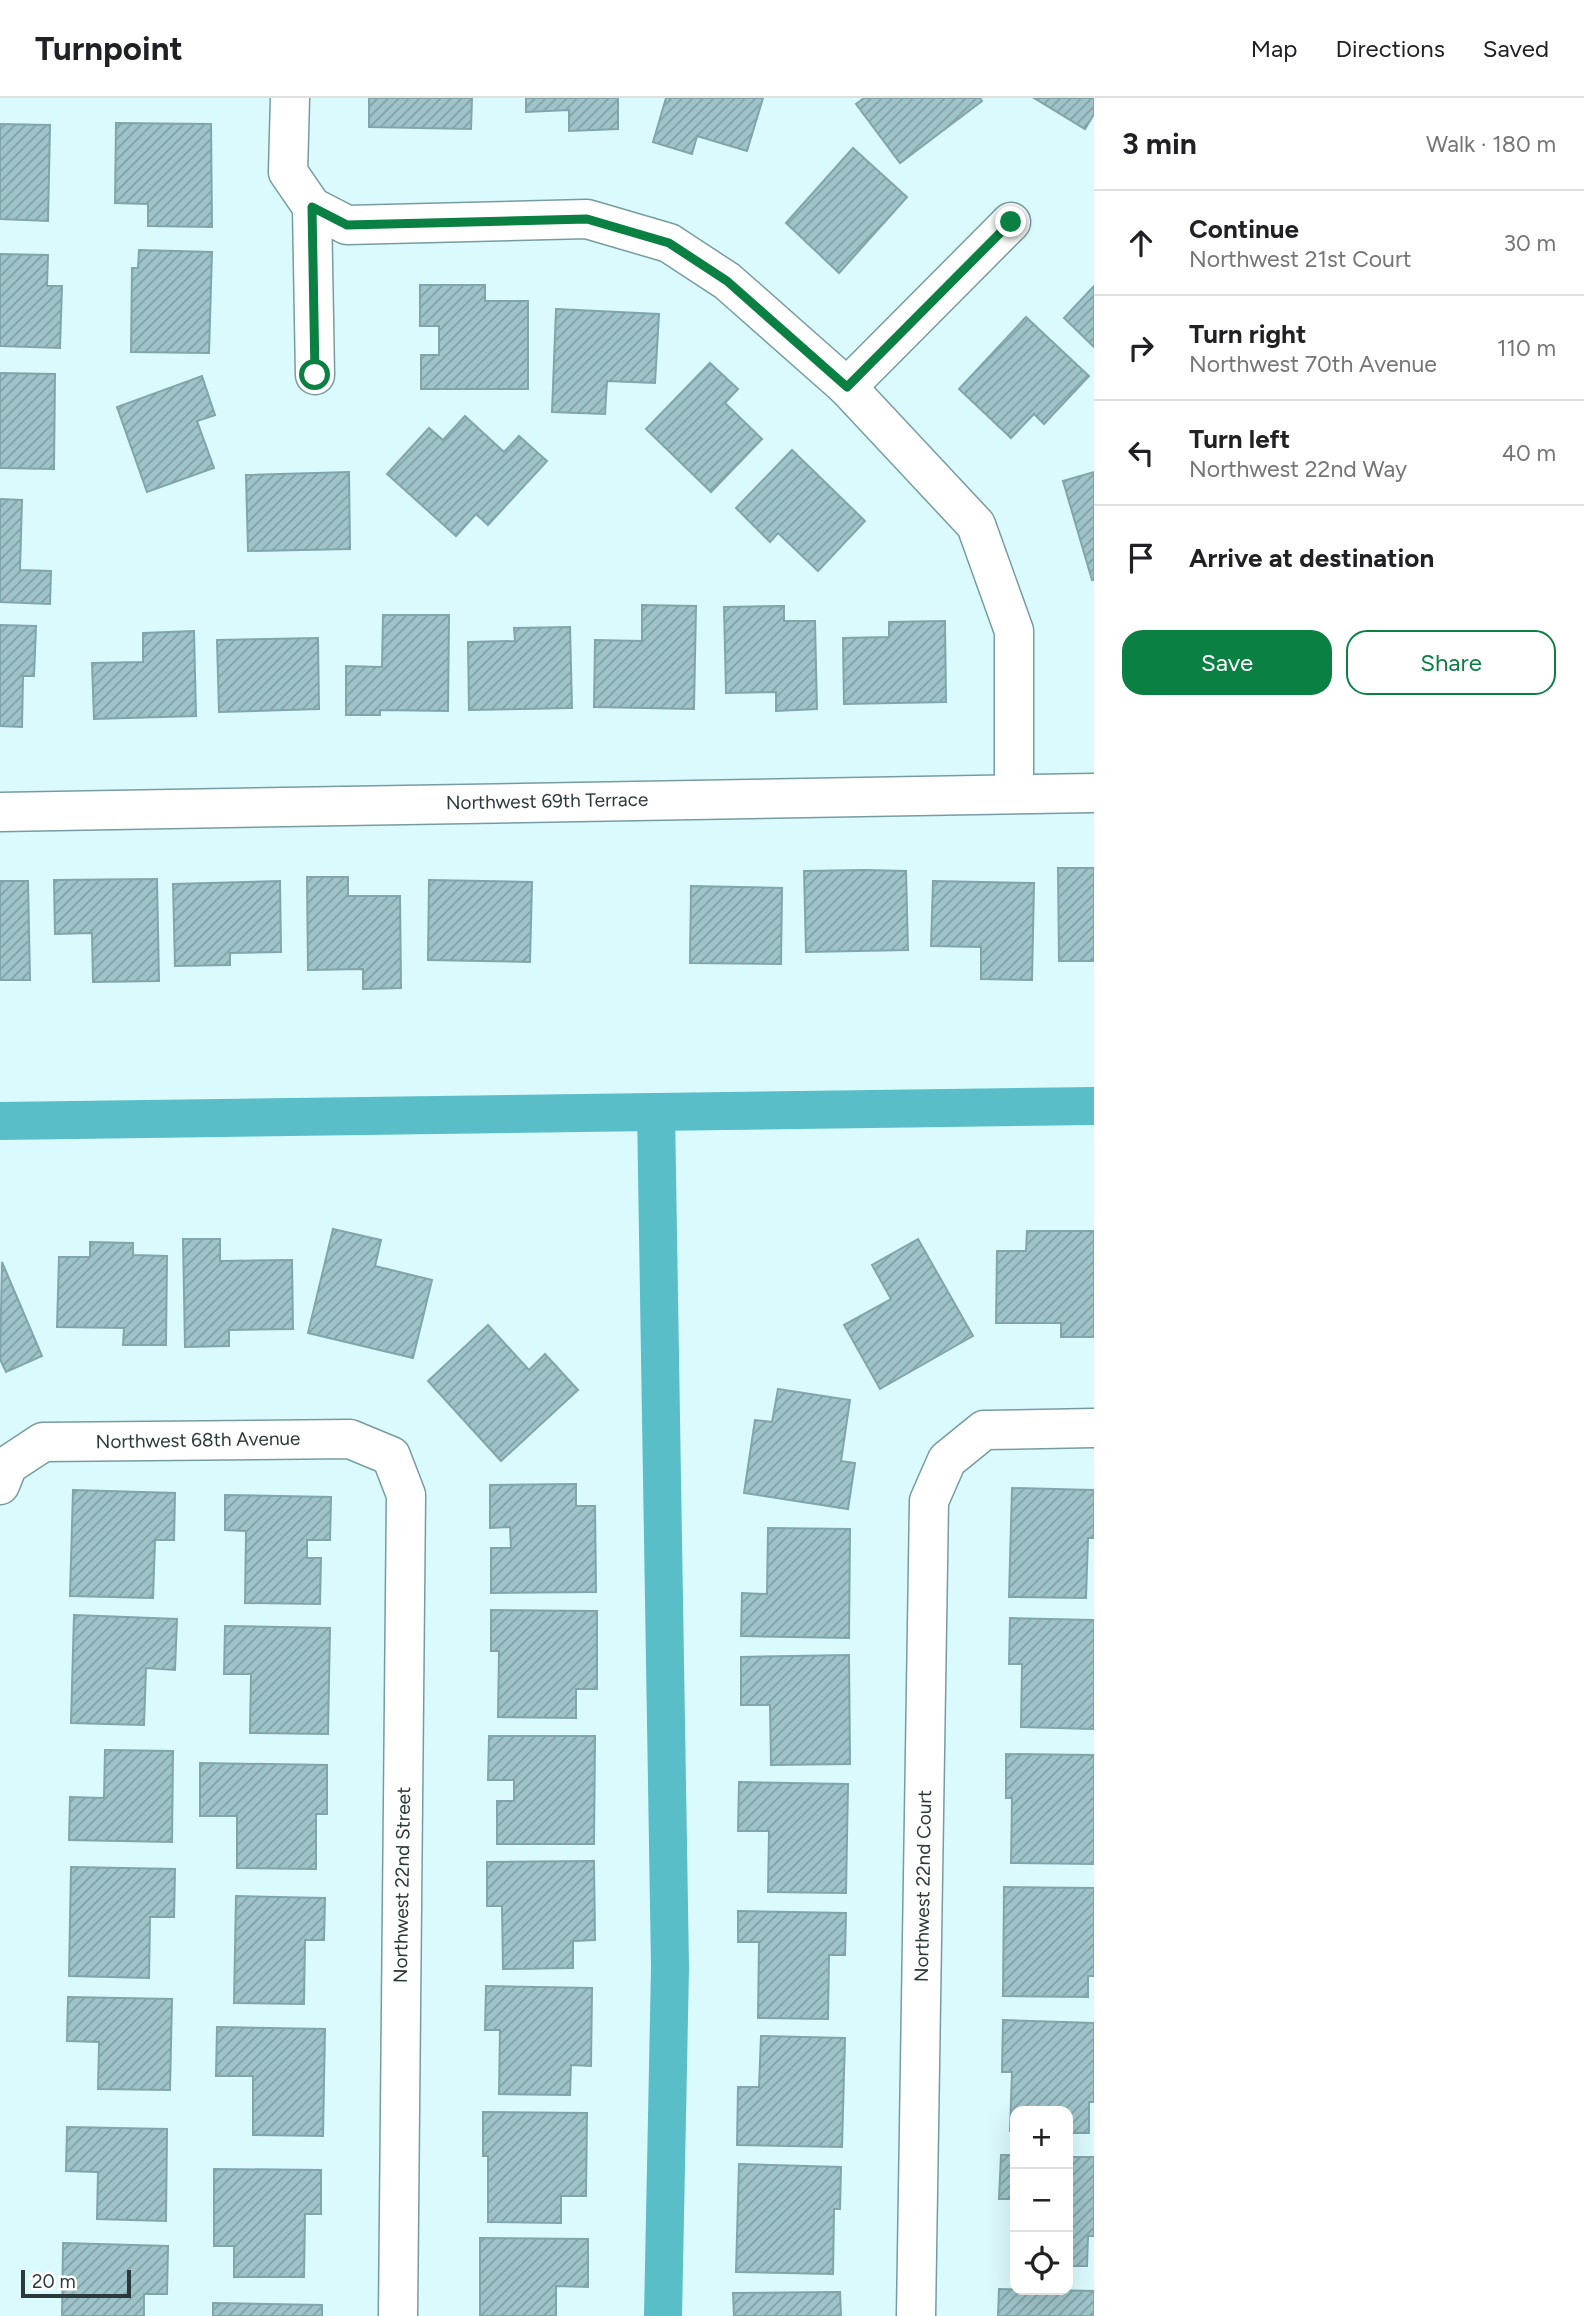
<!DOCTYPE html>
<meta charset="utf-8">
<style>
body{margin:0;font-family:Figtree,sans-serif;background:#f2f2f2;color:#202124}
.controls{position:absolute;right:21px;bottom:21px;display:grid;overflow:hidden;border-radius:14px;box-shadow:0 7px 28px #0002}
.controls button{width:63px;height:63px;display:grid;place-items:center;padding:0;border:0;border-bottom:2px solid #e0e0e0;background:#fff;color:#202124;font:35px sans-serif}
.scale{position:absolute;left:21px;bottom:18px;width:110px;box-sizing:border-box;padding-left:7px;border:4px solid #2a393b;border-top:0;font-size:19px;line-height:24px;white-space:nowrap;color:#2a393b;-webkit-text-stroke:5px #fff;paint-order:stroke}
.stop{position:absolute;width:21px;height:21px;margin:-16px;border:5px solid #0b8043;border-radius:50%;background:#fff}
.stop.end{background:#0b8043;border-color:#fff;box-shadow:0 2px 7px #0008}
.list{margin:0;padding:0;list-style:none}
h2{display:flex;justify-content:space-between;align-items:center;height:91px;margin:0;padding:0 28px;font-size:30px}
h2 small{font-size:23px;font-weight:400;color:#757577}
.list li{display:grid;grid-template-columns:46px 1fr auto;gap:21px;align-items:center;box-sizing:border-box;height:105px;padding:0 28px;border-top:2px solid #e0e0e0}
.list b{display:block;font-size:26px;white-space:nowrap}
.list p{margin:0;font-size:23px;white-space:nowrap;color:#757577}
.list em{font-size:23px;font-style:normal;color:#757577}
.actions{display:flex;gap:14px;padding:21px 28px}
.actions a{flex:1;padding:16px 0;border:2px solid #0b8043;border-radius:21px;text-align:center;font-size:24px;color:#0b8043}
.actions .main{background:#0b8043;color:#fff}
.icon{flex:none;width:38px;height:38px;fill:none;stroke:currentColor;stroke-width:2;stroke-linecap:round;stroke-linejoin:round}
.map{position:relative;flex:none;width:1094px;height:2218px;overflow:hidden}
header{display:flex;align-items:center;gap:42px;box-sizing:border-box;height:98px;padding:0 35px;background:#fff;border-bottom:2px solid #e0e0e0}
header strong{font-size:33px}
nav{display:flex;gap:38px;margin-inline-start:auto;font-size:24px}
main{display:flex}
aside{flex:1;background:#fff}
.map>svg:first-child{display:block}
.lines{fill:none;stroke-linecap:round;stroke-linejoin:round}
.canal{stroke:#5abec9;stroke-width:38}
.building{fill:url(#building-hatch);stroke:#80a5aa;stroke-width:2}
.minor-casing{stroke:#779ca0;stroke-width:41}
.minor{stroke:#fff;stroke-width:38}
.route{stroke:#0b8043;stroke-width:9}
.labels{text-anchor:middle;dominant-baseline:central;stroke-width:6;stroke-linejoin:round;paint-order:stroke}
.street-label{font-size:19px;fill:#2a393b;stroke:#fff}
</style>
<header>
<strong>Turnpoint</strong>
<nav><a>Map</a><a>Directions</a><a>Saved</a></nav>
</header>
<main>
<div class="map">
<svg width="1094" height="2218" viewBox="0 0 1094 2218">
<defs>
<pattern id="building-hatch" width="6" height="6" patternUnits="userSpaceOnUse" patternTransform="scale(1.75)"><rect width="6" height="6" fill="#9ec4c9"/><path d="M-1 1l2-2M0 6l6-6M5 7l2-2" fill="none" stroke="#81a0a4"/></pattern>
</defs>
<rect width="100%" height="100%" fill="#dbfafe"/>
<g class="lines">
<g class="canal">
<polyline points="656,1014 670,1869 663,2218"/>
<polyline points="0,1023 1094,1008"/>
</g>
</g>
<g class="building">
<polygon points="369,0 472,0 471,31 369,29"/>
<polygon points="526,0 618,0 618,31 569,33 569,12 526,14"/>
<polygon points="666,0 763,0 747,53 697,38 692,56 653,44"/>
<polygon points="864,0 980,0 982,3 900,65 856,6"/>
<polygon points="1034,0 1094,0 1094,16 1085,31"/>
<polygon points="116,25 211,26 212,129 148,128 148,106 115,105"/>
<polygon points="0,26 50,27 48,123 0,121"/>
<polygon points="853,50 907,99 839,175 786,125"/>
<polygon points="139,152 212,154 209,255 131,254 132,170 138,170"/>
<polygon points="0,156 48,157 47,188 62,188 60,250 0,248"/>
<polygon points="420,187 485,187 485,203 528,203 528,291 421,291 421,257 439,257 439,228 420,228"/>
<polygon points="1094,188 1094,249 1064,220"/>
<polygon points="556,211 659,216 655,285 607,283 605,316 552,314"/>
<polygon points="1026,219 1089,278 1044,326 1034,316 1011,340 959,291"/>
<polygon points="710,265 738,291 725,305 762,341 711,394 646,331"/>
<polygon points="0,275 55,276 54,371 0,370"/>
<polygon points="202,278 215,317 197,323 214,370 147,394 117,309"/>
<polygon points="465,318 504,354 519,338 547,363 488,427 476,416 456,438 387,376 429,330 443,342"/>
<polygon points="792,352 865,423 818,473 778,435 770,444 736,410"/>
<polygon points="349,374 350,451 248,453 246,377"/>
<polygon points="1094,374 1094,482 1092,482 1063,383"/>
<polygon points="0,401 22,402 20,472 51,473 50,506 0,504"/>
<polygon points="642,507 696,508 694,611 594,609 595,542 642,543"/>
<polygon points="784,508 784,523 815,523 817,611 776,613 776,594 726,595 724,509"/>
<polygon points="383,517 449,517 448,613 380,612 380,617 346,617 346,568 382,569"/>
<polygon points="945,523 946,604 844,606 843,540 889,539 889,524"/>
<polygon points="0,527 36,528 34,578 23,578 22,629 0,628"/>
<polygon points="570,529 572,610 469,612 468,544 515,543 514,530"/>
<polygon points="194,533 196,618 94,621 92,565 143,564 143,535"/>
<polygon points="318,540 319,611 219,614 217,542"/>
<polygon points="1058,770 1094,770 1094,863 1059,863"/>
<polygon points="865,772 906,773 908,852 806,854 804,773"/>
<polygon points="307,779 348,779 348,798 400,798 401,890 363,891 363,871 308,872"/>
<polygon points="157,781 159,883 93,884 92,835 55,836 54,782"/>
<polygon points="429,782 532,784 530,864 428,862"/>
<polygon points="0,783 28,783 30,882 0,882"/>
<polygon points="280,783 281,854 230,855 230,867 175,868 173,786"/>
<polygon points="933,783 1034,785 1032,882 981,881 981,849 931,848"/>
<polygon points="691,788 782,790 781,866 690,865"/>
<polygon points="333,1131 381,1142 375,1168 432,1182 413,1260 308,1235"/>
<polygon points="1027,1133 1094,1133 1094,1239 1061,1239 1061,1225 996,1225 997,1153 1026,1153"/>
<polygon points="183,1141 220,1141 220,1163 292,1162 293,1231 229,1232 229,1248 185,1249"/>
<polygon points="918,1141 973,1238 880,1291 844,1227 891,1201 872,1167"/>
<polygon points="90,1144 133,1145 133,1157 167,1158 166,1247 123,1247 124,1230 57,1229 59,1159 90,1159"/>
<polygon points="2,1164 42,1258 6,1274 0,1261"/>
<polygon points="488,1227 529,1272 545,1256 578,1292 501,1363 428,1283"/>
<polygon points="778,1291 850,1302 841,1363 855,1365 848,1411 744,1395 755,1322 772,1324"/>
<polygon points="576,1386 576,1408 595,1408 596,1494 491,1495 491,1450 511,1450 510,1429 490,1430 490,1387"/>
<polygon points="1012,1390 1094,1392 1094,1440 1088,1440 1086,1500 1009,1499"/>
<polygon points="73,1392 175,1395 174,1442 155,1442 153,1500 70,1498"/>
<polygon points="225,1397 331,1399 330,1442 307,1442 307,1460 321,1460 320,1506 245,1505 246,1433 225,1432"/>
<polygon points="768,1430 850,1431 849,1540 741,1538 742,1495 767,1496"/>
<polygon points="491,1512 597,1513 597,1591 576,1591 576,1620 498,1619 499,1553 491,1553"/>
<polygon points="74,1517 177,1521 175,1572 146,1570 144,1627 71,1625"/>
<polygon points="1010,1520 1094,1522 1094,1631 1021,1629 1022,1566 1009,1566"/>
<polygon points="225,1528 330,1530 328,1636 250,1635 251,1576 224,1576"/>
<polygon points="849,1557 850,1666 771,1667 770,1607 741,1607 741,1559"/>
<polygon points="489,1638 595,1638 594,1746 497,1746 497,1703 514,1703 514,1682 488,1682"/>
<polygon points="105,1652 173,1653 172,1744 69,1742 70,1699 104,1700"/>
<polygon points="1006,1656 1094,1657 1094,1766 1011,1765 1012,1700 1006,1700"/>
<polygon points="200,1665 327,1667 327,1716 316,1716 316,1771 237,1770 237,1718 200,1718"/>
<polygon points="739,1684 848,1686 846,1795 768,1794 769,1733 738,1733"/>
<polygon points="594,1763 595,1842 573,1843 573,1870 503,1871 502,1808 487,1808 487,1764"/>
<polygon points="71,1769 175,1771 174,1819 150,1819 149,1880 69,1878"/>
<polygon points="1004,1789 1094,1790 1094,1878 1088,1878 1088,1899 1003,1898"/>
<polygon points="236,1798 325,1800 324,1842 305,1842 304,1906 234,1905"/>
<polygon points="738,1813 846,1815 845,1857 829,1857 828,1921 758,1920 759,1844 738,1844"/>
<polygon points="486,1888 592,1890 591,1968 571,1967 570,1997 499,1996 500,1932 485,1932"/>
<polygon points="68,1899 172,1901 170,1992 98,1991 99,1944 67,1943"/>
<polygon points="1003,1922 1094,1925 1094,2004 1089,2004 1089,2035 1068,2035 1068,2013 1015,2013 1015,2033 1010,2033 1012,1974 1002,1974"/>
<polygon points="217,1929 325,1931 323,2038 253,2037 253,1978 216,1978"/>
<polygon points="761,1938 845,1940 842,2049 737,2047 738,1989 759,1989"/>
<polygon points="483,2014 587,2015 586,2098 561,2098 561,2125 488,2124 488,2058 483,2058"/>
<polygon points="67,2029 167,2031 166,2123 97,2121 98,2074 66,2073"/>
<polygon points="1001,2057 1015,2057 1015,2166 1015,2101 999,2101"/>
<polygon points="1068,2059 1094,2059 1094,2138 1088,2138 1087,2168 1068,2168"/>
<polygon points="739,2066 841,2069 840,2111 834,2111 833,2176 736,2174"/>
<polygon points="214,2071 321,2072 321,2116 305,2116 304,2179 234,2179 234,2148 214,2148"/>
<polygon points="480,2140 588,2141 588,2189 556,2188 556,2218 480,2218"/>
<polygon points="63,2145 168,2148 167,2196 144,2196 144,2218 62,2218"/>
<polygon points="999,2191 1094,2193 1094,2218 998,2218"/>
<polygon points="840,2194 841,2218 734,2218 733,2195"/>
<polygon points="213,2205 322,2207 322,2218 213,2218"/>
</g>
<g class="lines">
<g class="minor-casing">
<g id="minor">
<polyline points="290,0 288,74 312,109 315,277"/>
<polyline points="312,109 347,127 587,121 669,145 727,183 847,289 976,427 1014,533 1014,694"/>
<polyline points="847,289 1011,124"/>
<polyline points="0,714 1094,695"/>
<polyline points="0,1387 8,1367 43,1344 350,1341 391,1358 406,1397 398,2218"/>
<polyline points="916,2218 929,1403 947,1362 984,1332 1094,1330"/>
</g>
</g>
<use href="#minor" class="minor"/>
</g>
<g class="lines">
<polyline class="route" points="315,277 312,109 347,127 587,121 669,145 727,183 847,289 1011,124"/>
</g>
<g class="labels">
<g class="street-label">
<text transform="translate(547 703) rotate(-1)">Northwest 69th Terrace</text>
<text transform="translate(198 1342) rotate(-1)">Northwest 68th Avenue</text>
<text transform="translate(402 1787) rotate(-89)">Northwest 22nd Street</text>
<text transform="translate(923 1788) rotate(-89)">Northwest 22nd Court</text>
</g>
</g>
</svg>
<div class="controls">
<button>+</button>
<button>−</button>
<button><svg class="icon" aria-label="locate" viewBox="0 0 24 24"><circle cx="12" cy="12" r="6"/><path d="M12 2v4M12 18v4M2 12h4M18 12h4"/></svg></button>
</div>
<div class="scale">20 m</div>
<div class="stop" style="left:315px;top:277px"></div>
<div class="stop end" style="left:1011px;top:124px"></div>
</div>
<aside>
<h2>3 min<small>Walk · 180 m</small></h2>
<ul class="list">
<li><svg class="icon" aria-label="ahead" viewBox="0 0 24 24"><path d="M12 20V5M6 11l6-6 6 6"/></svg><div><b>Continue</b><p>Northwest 21st Court</p></div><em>30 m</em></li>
<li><svg class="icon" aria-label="right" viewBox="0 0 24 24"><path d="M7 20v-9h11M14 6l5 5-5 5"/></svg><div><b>Turn right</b><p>Northwest 70th Avenue</p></div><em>110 m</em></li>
<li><svg class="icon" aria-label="left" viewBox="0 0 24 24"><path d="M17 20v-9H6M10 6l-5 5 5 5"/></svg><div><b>Turn left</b><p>Northwest 22nd Way</p></div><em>40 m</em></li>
<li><svg class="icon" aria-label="arrive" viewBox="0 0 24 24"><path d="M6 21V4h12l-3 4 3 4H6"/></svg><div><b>Arrive at destination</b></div></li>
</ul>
<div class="actions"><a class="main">Save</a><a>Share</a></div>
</aside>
</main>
